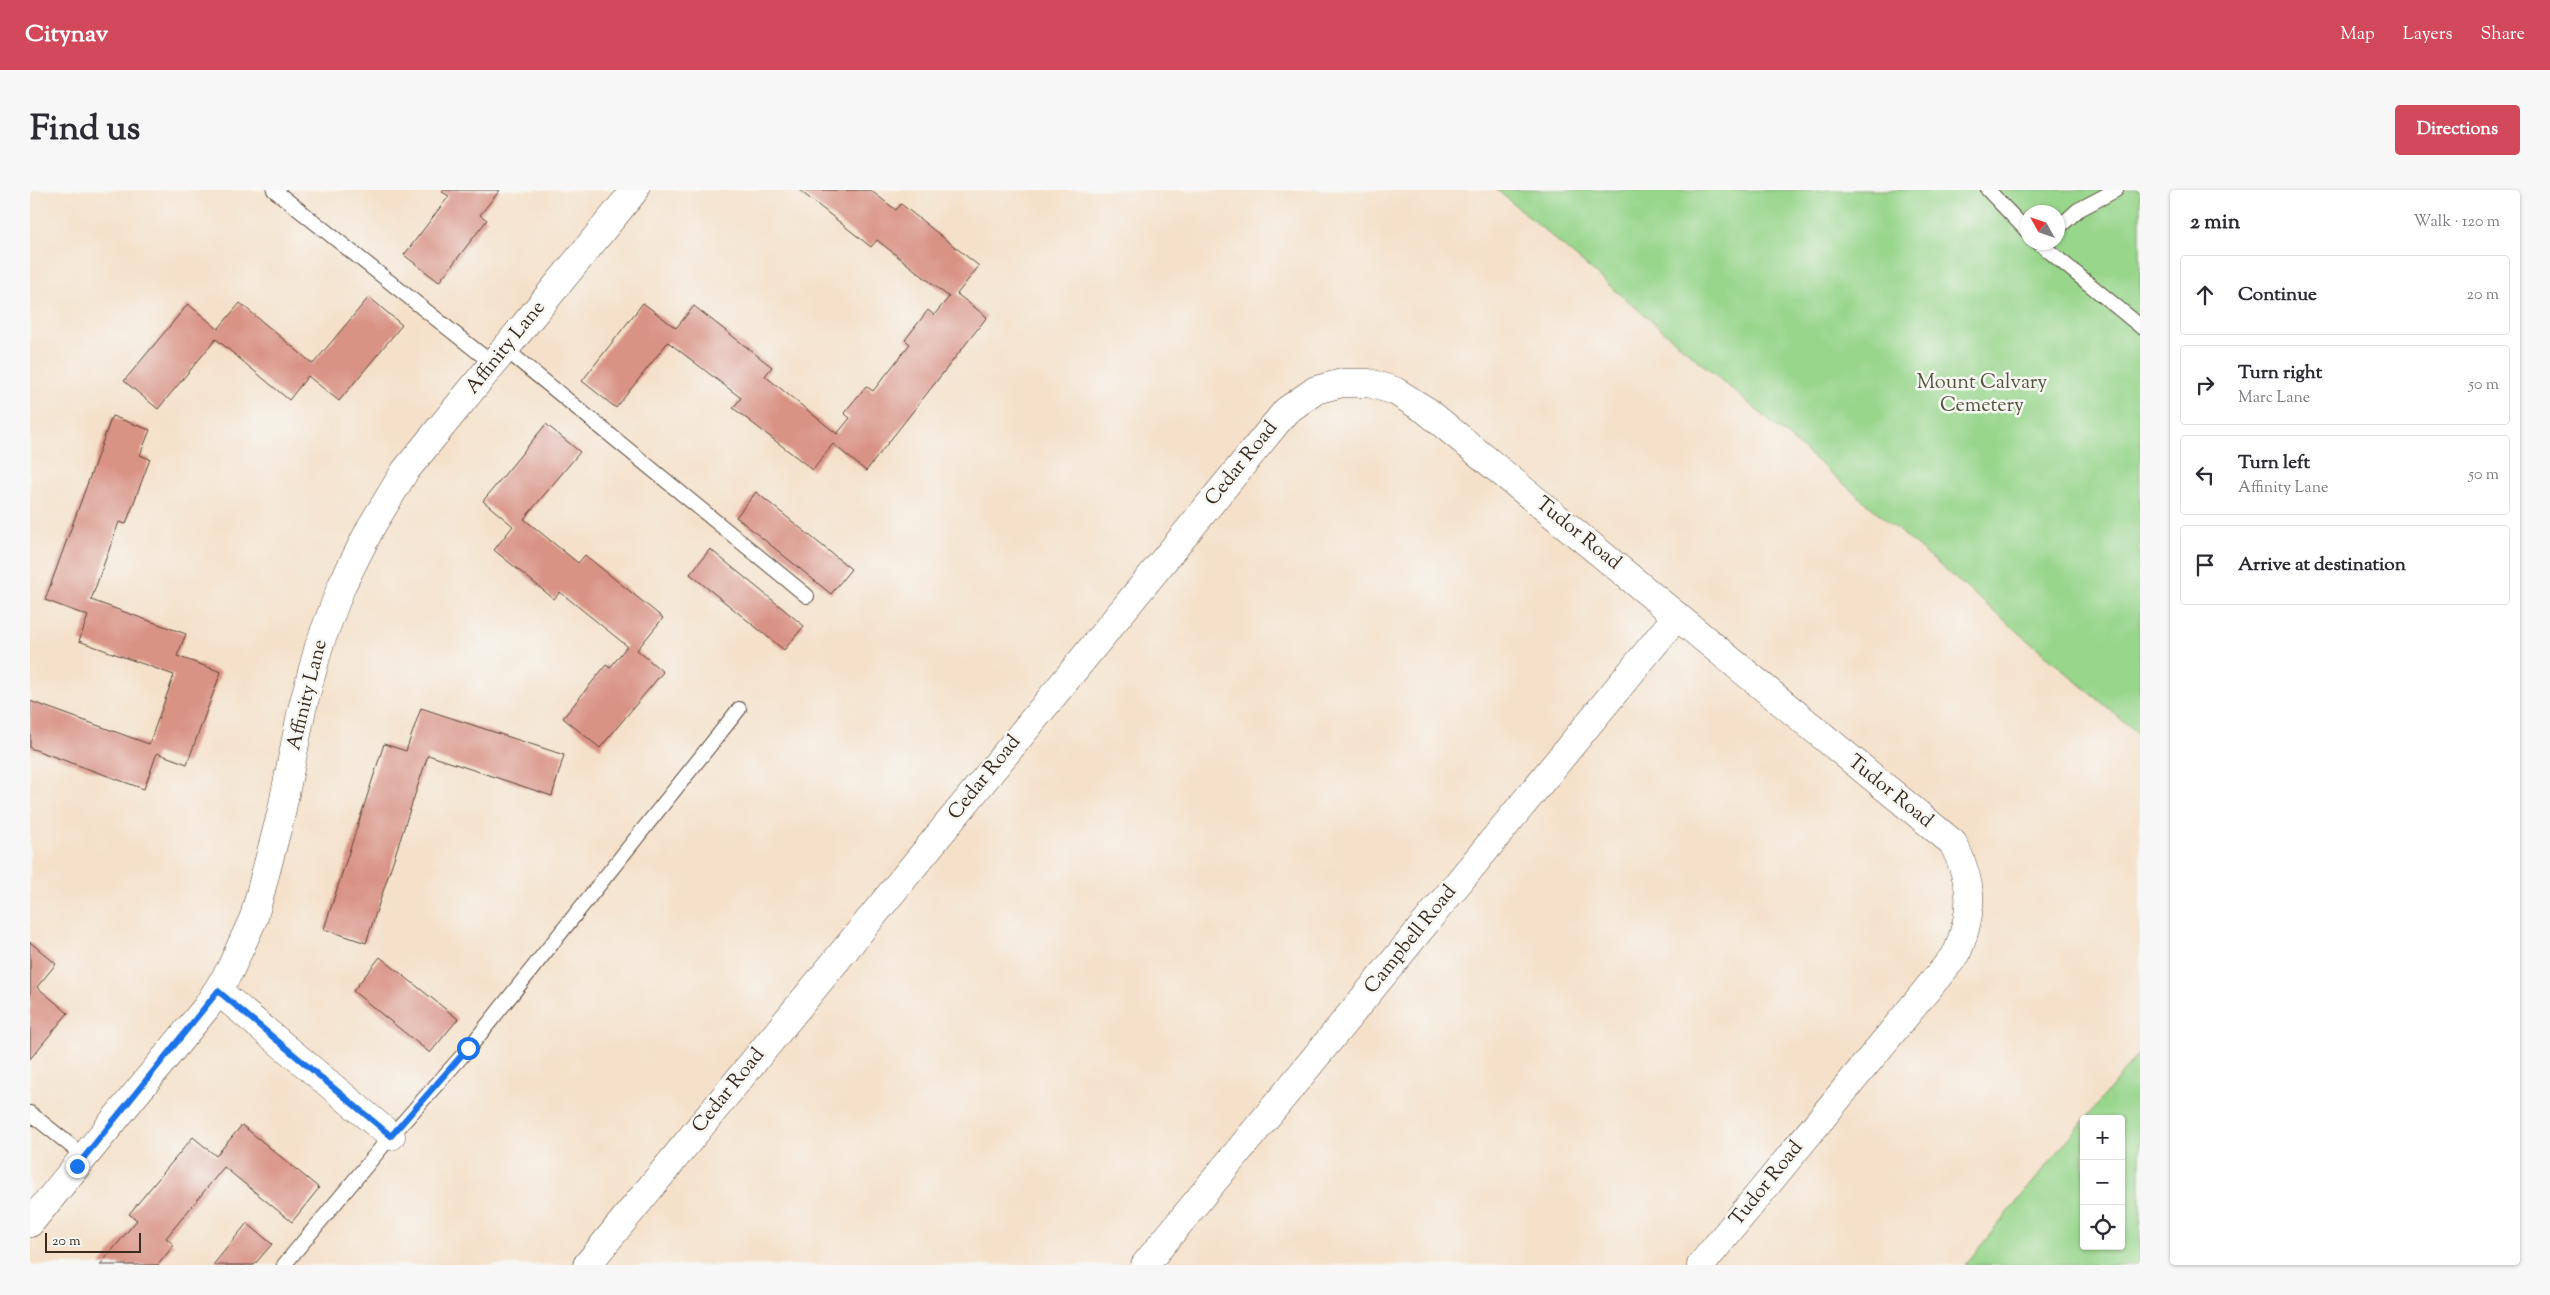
<!DOCTYPE html>
<meta charset="utf-8">
<style>
body{margin:0;font-family:"Sorts Mill Goudy",serif;background:#f7f7f7;color:#2b2b33}
.controls{position:absolute;right:15px;bottom:15px;display:grid;overflow:hidden;border-radius:5px;box-shadow:0 1px 4px #0004}
.controls button{width:45px;height:45px;display:grid;place-items:center;padding:0;border:0;border-bottom:1px solid #e1e1e2;background:#fff;color:#2b2b33;font:25px sans-serif}
.compass{position:absolute;left:1990px;top:15px;width:45px;height:45px;border-radius:50%;background:#fff;box-shadow:0 1px 4px #0004;rotate:310deg}
.scale{position:absolute;left:15px;bottom:12px;width:96px;box-sizing:border-box;padding-left:5px;border:2px solid #3b2a1e;border-top:0;font-size:14px;line-height:18px;white-space:nowrap;color:#3b2a1e;-webkit-text-stroke:4px #f6f6f2;paint-order:stroke}
.stop{position:absolute;width:15px;height:15px;margin:-11px;border:4px solid #1a73e8;border-radius:50%;background:#fff}
.stop.end{background:#1a73e8;border-color:#fff;box-shadow:0 1px 5px #0008}
.list{margin:0;padding:0;list-style:none}
h2{display:flex;justify-content:space-between;align-items:center;height:65px;margin:0;padding:0 20px;font-size:21px}
h2 small{font-size:16px;font-weight:400;color:#7c7c81}
.list li{display:grid;grid-template-columns:32px 1fr auto;gap:15px;align-items:center;box-sizing:border-box;height:80px;margin:0 10px 10px;padding:0 10px;border:1px solid #e1e1e2;border-radius:5px}
.list b{display:block;font-size:19px;white-space:nowrap}
.list p{margin:0;font-size:16px;white-space:nowrap;color:#7c7c81}
.list em{font-size:16px;font-style:normal;color:#7c7c81}
.icon{flex:none;width:28px;height:28px;fill:none;stroke:currentColor;stroke-width:2;stroke-linecap:round;stroke-linejoin:round}
.map{position:relative;flex:none;width:2110px;height:1075px;overflow:hidden;border-radius:5px}
header{display:flex;align-items:center;gap:30px;box-sizing:border-box;height:70px;padding:0 25px;background:#d1495b;color:#fff}
header strong{font-size:24px}
nav{display:flex;gap:28px;margin-inline-start:auto;font-size:18px}
.intro{display:flex;align-items:center;justify-content:space-between;box-sizing:border-box;height:120px;padding:0 30px}
h1{margin:0;font-size:35px}
.button{padding:12px 22px;border-radius:5px;background:#d1495b;color:#fff;font-size:18px;font-weight:700}
main{display:flex;gap:30px;padding:0 30px}
aside{flex:1;background:#fff;border-radius:5px;box-shadow:0 1px 4px #0004}
.map>svg:first-child{display:block}
.green{fill:#98d68c;stroke:#6a8055;fill-rule:evenodd}
.building{fill:#d99385}
.lines{fill:none;stroke-linecap:round;stroke-linejoin:round}
.lane-casing{stroke:#574538;stroke-width:16}
.street-casing{stroke:#574538;stroke-width:29}
.lane{stroke:#fff;stroke-width:14}
.street{stroke:#fff;stroke-width:28}
.route{stroke:#1a73e8;stroke-width:6}
.labels{text-anchor:middle;dominant-baseline:central;stroke-width:5;stroke-linejoin:round;paint-order:stroke}
.street-label{font-size:20px;fill:#3b2a1e;stroke:#f6f6f2}
.park-label{font-size:20px;fill:#52553a;stroke:#f6f6f2}
</style>
<header>
<strong>Citynav</strong>
<nav><a>Map</a><a>Layers</a><a>Share</a></nav>
</header>
<div class="intro"><h1>Find us</h1><a class="button">Directions</a></div>
<main>
<div class="map">
<svg width="2110" height="1075" viewBox="0 0 2110 1075">
<rect width="100%" height="100%" fill="#f6f6f2"/>
<filter id="ink" filterUnits="userSpaceOnUse"><feTurbulence type="fractalNoise" baseFrequency=".02" numOctaves="2"/><feDisplacementMap in="SourceGraphic" scale="10" xChannelSelector="R" yChannelSelector="G"/><feConvolveMatrix kernelMatrix="1 2 1 2 8 2 1 2 1" color-interpolation-filters="sRGB"/></filter>
<filter id="wash" filterUnits="userSpaceOnUse"><feTurbulence type="fractalNoise" baseFrequency=".0096" numOctaves="4" result="noise"/><feDisplacementMap in="SourceGraphic" scale="20" xChannelSelector="R" yChannelSelector="G"/><feGaussianBlur stdDeviation="1.12" result="paint"/><feColorMatrix in="noise" values="0 0 0 0 0 0 0 0 0 0 0 0 0 0 0 0 0 1.4 0 .05"/><feComposite in="paint" operator="in"/></filter>
<g filter="url(#wash)">
<rect width="100%" height="100%" fill="#f5e1ca"/>
<g class="green">
<path d="M1467,0H2110V545ZM1998,22H2028V52H1998Z"/>
<polygon points="2110,862 2110,1075 1935,1075 2054,930 2054,1056 2091,1056 2091,929 2055,929"/>
</g>
<g id="blocks">
<g class="building">
<polygon points="414,0 470,0 450,25 457,30 409,92 374,65 419,6 412,2"/>
<polygon points="769,0 840,0 866,20 871,14 949,76 927,104 957,127 836,281 803,254 783,280 703,218 711,208 638,152 586,218 552,191 613,113 646,138 664,116 742,177 735,186 807,244 820,228 814,223 836,196 843,201 880,154 875,150 898,120 904,125 919,107 847,50 841,57"/>
<polygon points="339,107 372,135 309,211 278,186 259,210 186,149 128,219 94,191 158,114 188,139 210,113 283,174"/>
<polygon points="82,226 120,240 110,265 120,269 96,334 89,332 61,410 156,444 147,466 191,482 157,574 127,563 114,599 0,558 0,511 119,554 144,485 49,451 58,426 15,410"/>
<polygon points="516,234 550,262 494,329 548,373 555,365 633,428 607,460 633,482 570,558 533,528 576,475 580,478 597,456 530,402 524,409 464,360 483,336 453,311"/>
<polygon points="726,302 821,379 801,404 706,327"/>
<polygon points="680,359 774,436 754,460 660,384"/>
<polygon points="391,518 534,565 522,606 398,565 336,753 294,739 354,554 376,561"/>
<polygon points="0,752 26,774 7,797 38,823 0,869"/>
<polygon points="350,767 428,829 400,863 323,801"/>
<polygon points="212,935 289,998 262,1032 194,977 136,1048 144,1055 128,1075 70,1075 107,1030 99,1024 163,947 186,966"/>
<polygon points="217,1033 242,1054 224,1075 183,1075"/>
</g>
</g>
</g>
<g filter="url(#ink)">
<use href="#blocks" fill-opacity="0" stroke="#574538" stroke-width="1"/>
<g class="lines">
<g class="lane-casing">
<g id="lane">
<polyline points="244,0 463,174"/>
<polyline points="1958,0 1998,42"/>
<polyline points="2028,38 2048,20 2086,0"/>
<polyline points="2008,52 2110,136"/>
<polyline points="475,159 777,406"/>
<polyline points="0,923 55,967"/>
<polyline points="254,1075 361,946 439,858 709,519"/>
</g>
</g>
<g class="street-casing">
<g id="street">
<polyline points="188,801 361,946"/>
<polyline points="0,1033 176,818 200,780 224,727 251,624 272,519 289,456 312,395 341,337 375,281 605,0"/>
<path d="M557,1075L1256,221L1286,200L1312,193H1339L1365,201L1397,221L1923,653C1944,696 1944,719 1927,763L1671,1075"/>
<polyline points="1115,1075 1647,426"/>
</g>
</g>
<use href="#lane" class="lane"/>
<use href="#street" class="street"/>
</g>
</g>
<g class="lines" filter="url(#ink)">
<polyline class="route" points="47,976 188,801 361,946 438,858"/>
</g>
<g class="labels">
<g class="street-label">
<text transform="translate(476 158) rotate(-51)">Affinity Lane</text>
<text transform="translate(1212 274) rotate(-51)">Cedar Road</text>
<text transform="translate(1548 344) rotate(39)">Tudor Road</text>
<text transform="translate(278 505) rotate(-76)">Affinity Lane</text>
<text transform="translate(955 588) rotate(-51)">Cedar Road</text>
<text transform="translate(1860 602) rotate(39)">Tudor Road</text>
<text transform="translate(1381 750) rotate(-51)">Campbell Road</text>
<text transform="translate(699 901) rotate(-51)">Cedar Road</text>
<text transform="translate(1737 994) rotate(-51)">Tudor Road</text>
</g>
<g class="park-label">
<text x="1952" y="193">Mount Calvary<tspan x="1952" dy="23">Cemetery</tspan></text>
</g>
</g>
</svg>
<div class="controls">
<button>+</button>
<button>−</button>
<button><svg class="icon" aria-label="locate" viewBox="0 0 24 24"><circle cx="12" cy="12" r="6"/><path d="M12 2v4M12 18v4M2 12h4M18 12h4"/></svg></button>
</div>
<svg class="compass" viewBox="-18 -18 36 36"><path d="M0-13l5 13h-10z" fill="#e53935"/><path d="M0 13l5-13h-10z" fill="#7c7c81"/></svg>
<div class="scale">20 m</div>
<div class="stop" style="left:438px;top:858px"></div>
<div class="stop end" style="left:47px;top:976px"></div>
</div>
<aside>
<h2>2 min<small>Walk · 120 m</small></h2>
<ul class="list">
<li><svg class="icon" aria-label="ahead" viewBox="0 0 24 24"><path d="M12 20V5M6 11l6-6 6 6"/></svg><div><b>Continue</b></div><em>20 m</em></li>
<li><svg class="icon" aria-label="right" viewBox="0 0 24 24"><path d="M7 20v-9h11M14 6l5 5-5 5"/></svg><div><b>Turn right</b><p>Marc Lane</p></div><em>50 m</em></li>
<li><svg class="icon" aria-label="left" viewBox="0 0 24 24"><path d="M17 20v-9H6M10 6l-5 5 5 5"/></svg><div><b>Turn left</b><p>Affinity Lane</p></div><em>50 m</em></li>
<li><svg class="icon" aria-label="arrive" viewBox="0 0 24 24"><path d="M6 21V4h12l-3 4 3 4H6"/></svg><div><b>Arrive at destination</b></div></li>
</ul>
</aside>
</main>
